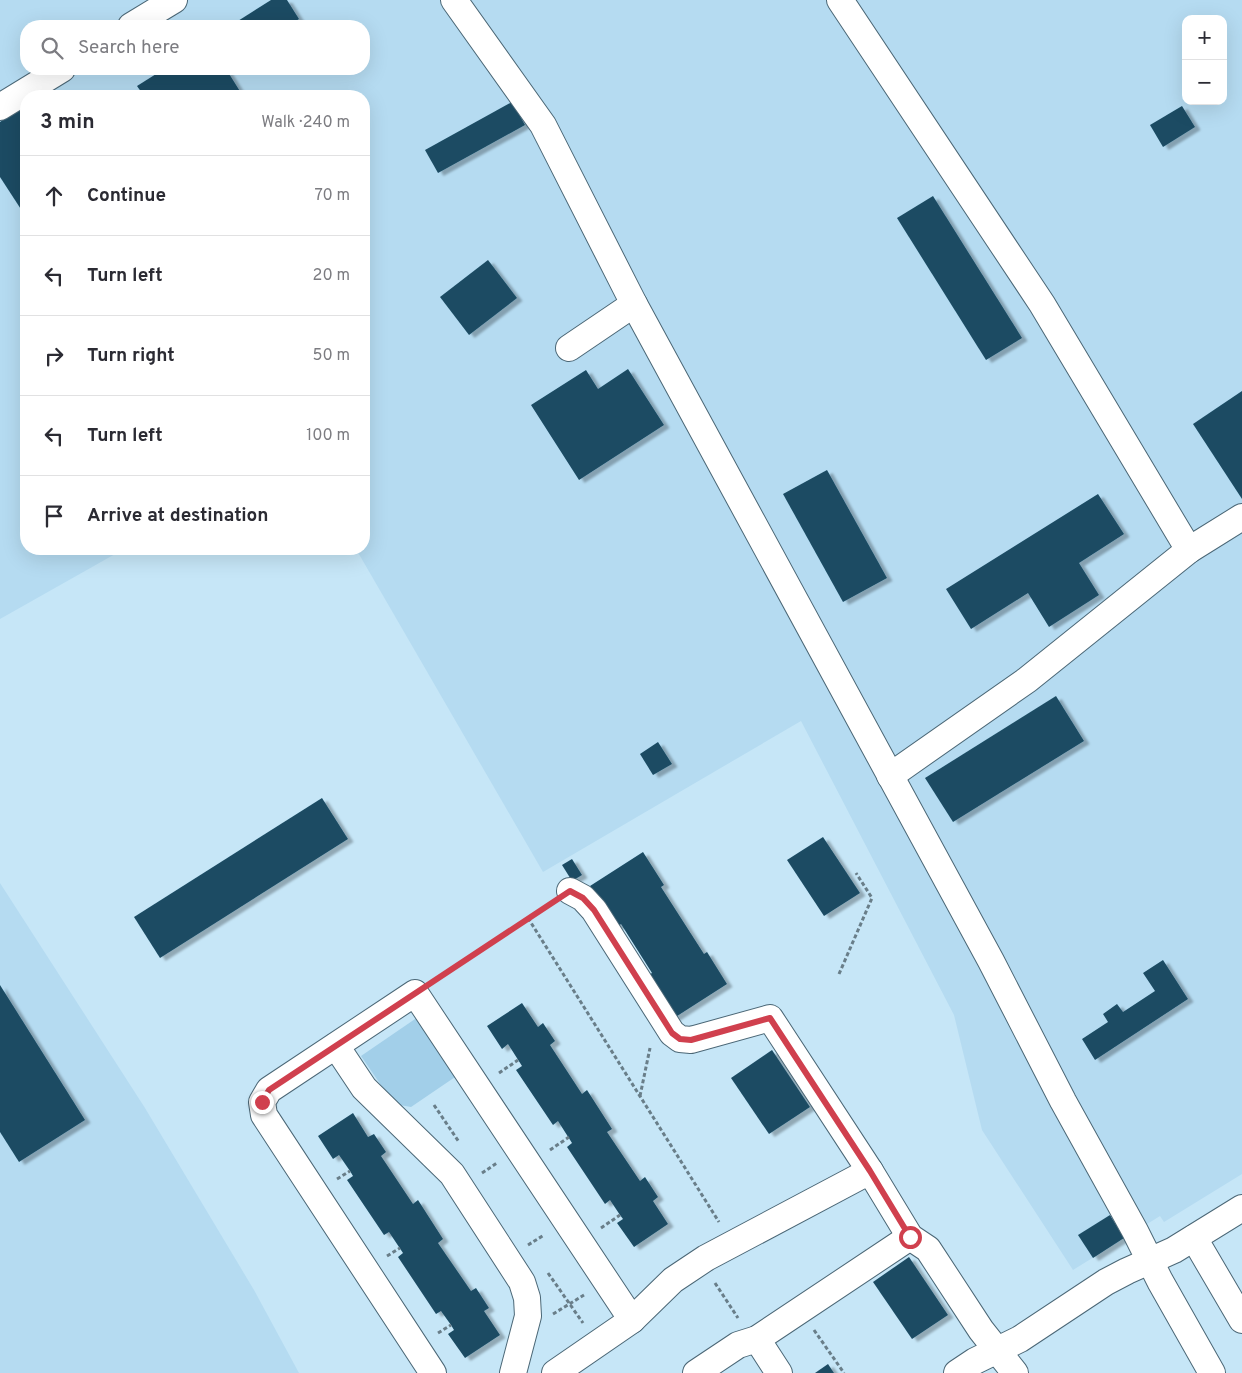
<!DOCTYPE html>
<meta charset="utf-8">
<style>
body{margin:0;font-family:Overpass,sans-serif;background:#f7f7f7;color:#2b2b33}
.controls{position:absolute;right:15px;top:15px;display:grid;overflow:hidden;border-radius:10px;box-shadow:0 5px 20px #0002}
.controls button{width:45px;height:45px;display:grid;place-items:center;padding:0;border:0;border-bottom:1px solid #e1e1e2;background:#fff;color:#2b2b33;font:25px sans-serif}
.stop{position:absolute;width:15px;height:15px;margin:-11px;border:4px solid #d0404e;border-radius:50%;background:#fff}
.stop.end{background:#d0404e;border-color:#fff;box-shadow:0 1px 5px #0008}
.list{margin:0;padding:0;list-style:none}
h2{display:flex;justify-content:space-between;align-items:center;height:65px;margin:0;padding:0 20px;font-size:21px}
h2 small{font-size:16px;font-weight:400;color:#7c7c81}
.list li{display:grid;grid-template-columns:32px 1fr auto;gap:15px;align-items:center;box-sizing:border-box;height:80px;padding:0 20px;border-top:1px solid #e1e1e2}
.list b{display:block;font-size:19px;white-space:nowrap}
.list em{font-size:16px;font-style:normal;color:#7c7c81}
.icon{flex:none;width:28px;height:28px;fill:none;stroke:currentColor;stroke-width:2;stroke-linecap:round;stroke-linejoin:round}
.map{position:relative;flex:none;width:1242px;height:1373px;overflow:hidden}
.search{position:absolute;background:#fff;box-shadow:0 5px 20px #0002;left:20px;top:20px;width:350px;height:55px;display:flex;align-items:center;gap:12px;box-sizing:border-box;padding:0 18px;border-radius:20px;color:#7c7c81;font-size:19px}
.panel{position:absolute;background:#fff;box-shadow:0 5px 20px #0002;left:20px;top:90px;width:350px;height:465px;border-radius:20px}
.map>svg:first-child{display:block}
.built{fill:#b5dbf1;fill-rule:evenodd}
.green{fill:#a2cfe9}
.building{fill:#1b4c64;filter:url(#shadow)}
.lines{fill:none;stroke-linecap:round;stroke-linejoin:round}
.minor-casing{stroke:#4b6776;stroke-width:28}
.path{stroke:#697e89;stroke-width:3;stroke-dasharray:4 2.5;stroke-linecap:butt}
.minor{stroke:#fff;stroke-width:26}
.route{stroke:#d0404e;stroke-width:6}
</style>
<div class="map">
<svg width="1242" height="1373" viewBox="0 0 1242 1373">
<defs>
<filter id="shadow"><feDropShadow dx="5.5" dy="3" stdDeviation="1" flood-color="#0004"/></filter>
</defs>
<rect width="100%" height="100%" fill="#c6e6f7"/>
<g class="built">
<path d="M0,0H1242V1174L1164,1222L1160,1216L1073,1270L982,1130L954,1015L801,721L543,872L356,549H364V96H26V549H124L0,619ZM1186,19H1223V101H1186ZM26,26H364V69H26Z"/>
<polygon points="0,883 145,1108 254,1290 299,1373 0,1373"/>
</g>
<polygon class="green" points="418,1017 458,1075 411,1107 394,1104 361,1056"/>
<g class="building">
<polygon points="271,0 287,0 299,19 288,26 230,26"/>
<polygon points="164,69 226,69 243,96 144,96 137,86"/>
<polygon points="512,102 525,125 438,173 425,150"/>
<polygon points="25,105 26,107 26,217 0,177 0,122"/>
<polygon points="1182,106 1195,127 1163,147 1150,125"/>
<polygon points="933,196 1022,338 986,360 897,218"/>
<polygon points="488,260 517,298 469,335 440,297"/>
<polygon points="628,369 664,425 579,480 531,405 586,370 598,389"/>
<polygon points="1242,391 1242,499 1193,424"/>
<polygon points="827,470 887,578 843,602 783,494"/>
<polygon points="1098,494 1124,534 1079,563 1099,595 1049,627 1028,593 971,629 946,589"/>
<polygon points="1056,696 1084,741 953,822 925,778"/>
<polygon points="658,742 672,764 653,775 640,754"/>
<polygon points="322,798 348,839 160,958 134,917"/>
<polygon points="823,837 860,893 824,916 787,860"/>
<polygon points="643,852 664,885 661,887 704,954 707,952 727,984 674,1018 647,976 652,973 621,924 616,928 590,886"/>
<polygon points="572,859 582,875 572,881 562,865"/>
<polygon points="1163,960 1188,999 1095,1060 1082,1039 1108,1022 1103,1014 1117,1004 1123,1012 1155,991 1143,973"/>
<polygon points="0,985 85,1120 19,1162 0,1132"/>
<polygon points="522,1003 538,1027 543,1023 555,1041 550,1045 582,1094 587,1090 612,1129 607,1132 640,1181 645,1177 658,1197 653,1201 668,1224 634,1247 617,1223 623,1219 620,1215 610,1200 605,1204 567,1147 572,1143 558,1121 553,1125 516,1070 522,1066 508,1044 502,1049 487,1026"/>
<polygon points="772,1050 810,1107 769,1134 731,1078"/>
<polygon points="353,1113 368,1137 374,1134 386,1152 381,1156 413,1204 418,1200 443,1239 438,1243 471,1291 476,1288 489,1308 484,1311 500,1335 465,1358 448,1334 454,1330 451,1325 441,1311 436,1314 398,1257 403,1253 389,1232 384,1235 347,1180 353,1176 350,1171 339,1155 333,1159 318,1136"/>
<polygon points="1110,1215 1124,1238 1093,1258 1078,1235"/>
<polygon points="909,1257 948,1315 912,1339 873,1282"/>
<polygon points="828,1364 834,1373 815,1373"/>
</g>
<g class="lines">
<g class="minor-casing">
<g id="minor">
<polyline points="454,0 543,125 634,304 991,961 1063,1101 1135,1231 1160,1281 1212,1373"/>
<polyline points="840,0 1042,304 1189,550"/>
<polyline points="131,26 174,0"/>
<polyline points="0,107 62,69"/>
<polyline points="569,348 634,304"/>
<polyline points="890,776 1027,680 1189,550 1242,517"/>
<polyline points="570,891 583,898 594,910 672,1033 680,1039 691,1040 770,1018 870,1171"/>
<polyline points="336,1046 364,1088 452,1174 522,1282 527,1298 528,1316 513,1373"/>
<polyline points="1194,1238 1242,1320"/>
<polyline points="757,1339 779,1373"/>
<polyline points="433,1373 264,1115 262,1102 269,1090 415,993 632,1320"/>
<polyline points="555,1373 632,1320 673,1280 706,1258 870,1171 910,1237 928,1249 981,1330 1015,1373"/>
<polyline points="696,1373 738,1345 757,1339 910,1237"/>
<polyline points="957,1373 975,1361 1020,1339 1106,1282 1127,1271 1174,1250 1242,1208"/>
</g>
</g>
<g class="path">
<polyline points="528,918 719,1222"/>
<polyline points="839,974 872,898 856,873"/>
<polyline points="437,979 548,905"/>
<polyline points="499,1073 518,1060"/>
<polyline points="640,1096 650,1048"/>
<polyline points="434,1105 459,1142"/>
<polyline points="550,1150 569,1137"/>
<polyline points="482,1173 497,1163"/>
<polyline points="337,1179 350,1171"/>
<polyline points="601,1228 620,1215"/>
<polyline points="528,1245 544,1235"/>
<polyline points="387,1256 400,1248"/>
<polyline points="548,1273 583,1323"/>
<polyline points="715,1283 738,1318"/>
<polyline points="553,1314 584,1295"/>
<polyline points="814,1330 844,1373"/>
<polyline points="438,1333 451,1325"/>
</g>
<use href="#minor" class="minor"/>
</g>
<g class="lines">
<polyline class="route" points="262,1102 269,1090 570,891 583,898 594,910 672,1033 680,1039 691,1040 770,1018 870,1171 910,1237"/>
</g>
</svg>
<div class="controls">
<button>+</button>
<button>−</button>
</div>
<div class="stop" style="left:910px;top:1237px"></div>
<div class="stop end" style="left:262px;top:1102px"></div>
<div class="search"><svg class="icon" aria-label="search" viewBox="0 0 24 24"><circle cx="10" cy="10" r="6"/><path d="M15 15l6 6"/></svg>Search here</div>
<section class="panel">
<h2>3 min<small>Walk · 240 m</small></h2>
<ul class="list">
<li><svg class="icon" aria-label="ahead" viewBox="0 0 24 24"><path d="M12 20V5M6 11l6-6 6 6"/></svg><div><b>Continue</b></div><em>70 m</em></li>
<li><svg class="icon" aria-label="left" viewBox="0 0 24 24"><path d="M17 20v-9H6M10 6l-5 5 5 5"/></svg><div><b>Turn left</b></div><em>20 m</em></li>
<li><svg class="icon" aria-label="right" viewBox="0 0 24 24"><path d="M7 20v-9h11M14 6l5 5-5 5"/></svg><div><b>Turn right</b></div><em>50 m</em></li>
<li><svg class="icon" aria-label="left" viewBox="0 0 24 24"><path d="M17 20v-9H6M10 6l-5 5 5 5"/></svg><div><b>Turn left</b></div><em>100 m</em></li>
<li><svg class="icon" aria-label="arrive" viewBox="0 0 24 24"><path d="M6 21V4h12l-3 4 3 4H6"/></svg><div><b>Arrive at destination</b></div></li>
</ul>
</section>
</div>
